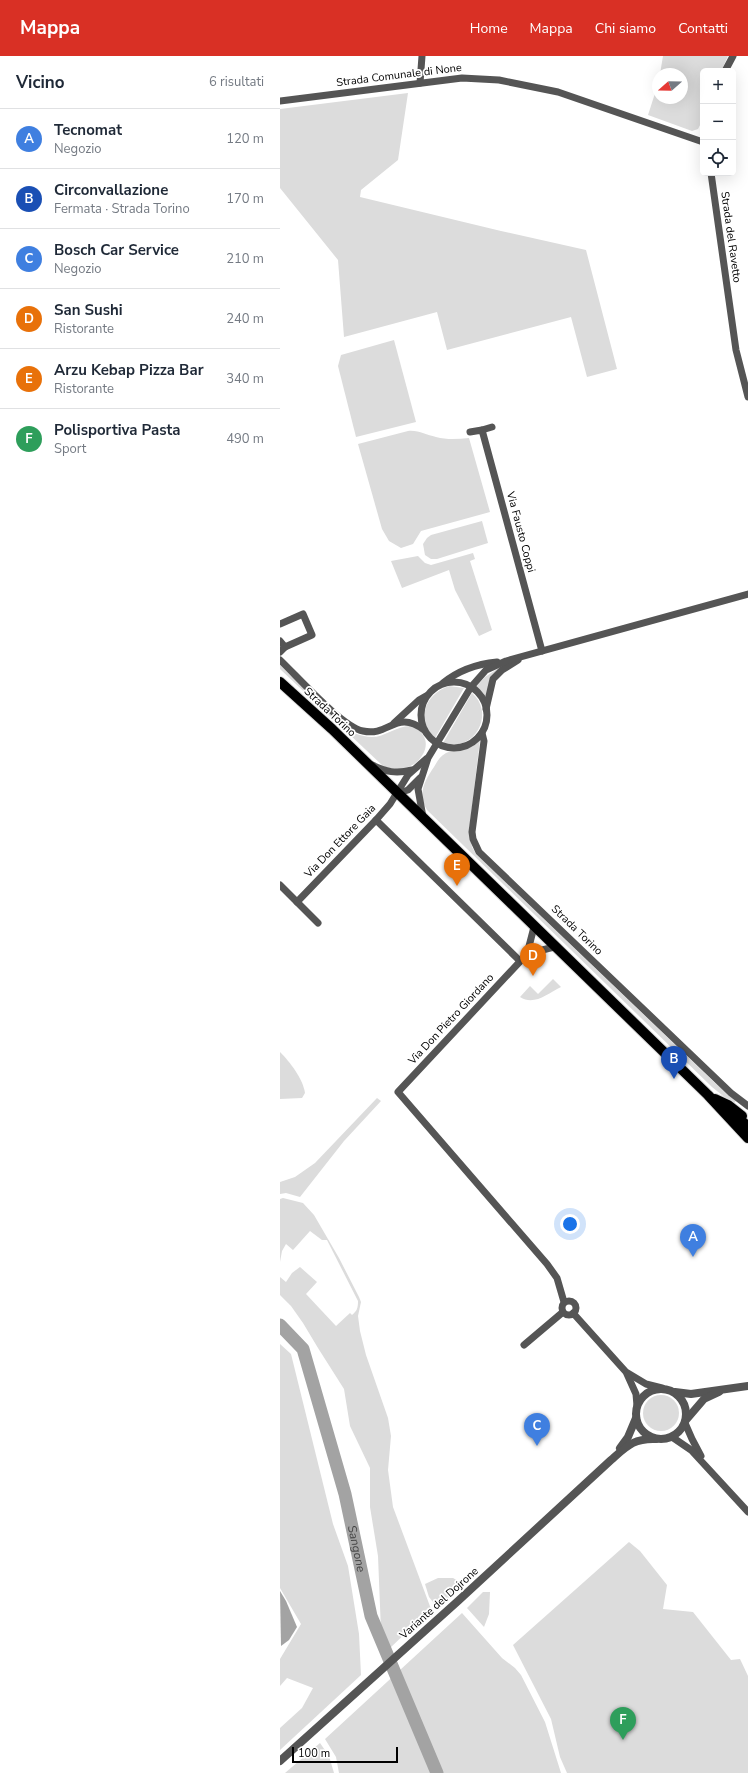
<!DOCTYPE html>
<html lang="it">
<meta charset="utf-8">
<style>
body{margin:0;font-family:"Nunito Sans",sans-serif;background:#f6f6f7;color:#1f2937}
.controls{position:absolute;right:12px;top:12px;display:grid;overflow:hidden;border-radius:6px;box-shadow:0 4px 16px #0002}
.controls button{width:36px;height:36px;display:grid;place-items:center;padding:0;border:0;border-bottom:1px solid #e0e1e3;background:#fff;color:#1f2937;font:20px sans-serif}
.compass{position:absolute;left:372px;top:12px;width:36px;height:36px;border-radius:50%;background:#fff;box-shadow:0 4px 16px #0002;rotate:250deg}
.scale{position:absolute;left:12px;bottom:10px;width:106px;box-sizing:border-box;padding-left:4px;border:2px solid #000;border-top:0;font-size:11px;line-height:14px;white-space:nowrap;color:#000;-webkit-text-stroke:3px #fff;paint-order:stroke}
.you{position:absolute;left:290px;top:1168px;width:14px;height:14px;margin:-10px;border:3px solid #fff;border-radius:50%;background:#1a73e8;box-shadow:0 0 0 6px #1a73e833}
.badge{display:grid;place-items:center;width:26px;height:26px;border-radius:50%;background:#d93025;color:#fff;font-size:13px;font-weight:700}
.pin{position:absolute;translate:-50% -33px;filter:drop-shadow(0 1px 2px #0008)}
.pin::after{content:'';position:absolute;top:21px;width:14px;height:12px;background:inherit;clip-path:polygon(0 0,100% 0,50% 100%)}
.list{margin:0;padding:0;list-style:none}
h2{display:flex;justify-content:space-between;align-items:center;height:52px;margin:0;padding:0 16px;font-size:17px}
h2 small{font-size:13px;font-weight:400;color:#747a83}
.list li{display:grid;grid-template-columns:26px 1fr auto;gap:12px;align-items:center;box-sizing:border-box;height:60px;padding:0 16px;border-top:1px solid #e0e1e3}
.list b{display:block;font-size:15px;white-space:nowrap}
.list p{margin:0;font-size:13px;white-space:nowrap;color:#747a83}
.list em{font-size:13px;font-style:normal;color:#747a83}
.icon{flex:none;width:22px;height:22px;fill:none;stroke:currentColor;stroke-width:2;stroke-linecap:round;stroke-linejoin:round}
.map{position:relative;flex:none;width:468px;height:1717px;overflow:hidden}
header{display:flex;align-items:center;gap:24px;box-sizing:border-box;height:56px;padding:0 20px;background:#d93025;color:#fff}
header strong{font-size:19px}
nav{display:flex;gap:22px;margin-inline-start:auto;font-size:14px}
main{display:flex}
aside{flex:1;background:#fff}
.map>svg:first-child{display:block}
.green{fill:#dcdcdc}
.water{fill:#a3a3a3}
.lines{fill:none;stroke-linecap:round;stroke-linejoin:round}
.river{stroke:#a3a3a3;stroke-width:13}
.primary-casing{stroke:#dbdbdb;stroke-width:12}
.minor{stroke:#555;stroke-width:7}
.tertiary{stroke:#555;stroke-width:8}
.primary{stroke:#000;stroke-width:10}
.labels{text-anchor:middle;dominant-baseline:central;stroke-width:3.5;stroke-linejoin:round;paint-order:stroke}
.street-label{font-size:11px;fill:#000;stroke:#fff}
.water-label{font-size:12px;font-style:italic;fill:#444;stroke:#fff}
</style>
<header>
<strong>Mappa</strong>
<nav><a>Home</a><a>Mappa</a><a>Chi siamo</a><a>Contatti</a></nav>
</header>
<main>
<aside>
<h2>Vicino<small>6 risultati</small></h2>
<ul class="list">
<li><span class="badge" style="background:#3f7fe0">A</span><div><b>Tecnomat</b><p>Negozio</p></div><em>120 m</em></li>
<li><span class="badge" style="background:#1a4fb4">B</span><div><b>Circonvallazione</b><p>Fermata · Strada Torino</p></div><em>170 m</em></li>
<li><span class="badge" style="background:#3f7fe0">C</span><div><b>Bosch Car Service</b><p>Negozio</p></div><em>210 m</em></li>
<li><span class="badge" style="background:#e8710a">D</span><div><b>San Sushi</b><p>Ristorante</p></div><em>240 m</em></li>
<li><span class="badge" style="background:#e8710a">E</span><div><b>Arzu Kebap Pizza Bar</b><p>Ristorante</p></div><em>340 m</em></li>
<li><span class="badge" style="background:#2e9e5b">F</span><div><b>Polisportiva Pasta</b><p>Sport</p></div><em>490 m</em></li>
</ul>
</aside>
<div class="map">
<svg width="468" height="1717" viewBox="0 0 468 1717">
<rect width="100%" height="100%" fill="#fff"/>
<g class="green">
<polygon points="383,0 448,0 441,15 423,15 423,63 418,73 412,75 368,59 378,28 378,42 402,42 402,18 380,18"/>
<polygon points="128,37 118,104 81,134 80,141 221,175 306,194 337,313 307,321 291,261 167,294 157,256 64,281 58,204 0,132 0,53"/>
<polygon points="114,284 136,366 76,381 58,310 61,299"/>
<path d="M128,375C139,374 146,379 156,381C167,384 178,383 189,382L210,456L141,475L133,488L121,492L109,485L102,473L78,388Z"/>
<polygon points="202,465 208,487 157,503 151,503 145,499 143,488 147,482 151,479"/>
<polygon points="193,497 195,503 190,505 212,574 199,580 175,534 169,514 122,532 111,505 138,500 145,507 151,509"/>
<path d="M0,609L62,669C70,676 81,681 92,681C110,681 132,656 144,681C147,686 146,693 143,698C135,713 117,716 103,710L0,613Z"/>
<polygon points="219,612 206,644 204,638 196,631 205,621"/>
<path d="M169,630L184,632L155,682C135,664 145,638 169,630Z"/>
<path d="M192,637C216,658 194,697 163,687Z"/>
<path d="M200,684L189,775L192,791L196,798L435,1027L456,1045L453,1048L432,1031L147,754C137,738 145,724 154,711C157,706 160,700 166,697C181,691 185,698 200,684Z"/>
<path d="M273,923L281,931C267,938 254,950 240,941L250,930L258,938Z"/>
<path d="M0,996C10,1006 23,1023 25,1037L22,1042L0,1043Z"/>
<polygon points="97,1042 101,1045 64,1085 20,1141 6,1137 0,1138 0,1126 15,1121 35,1107"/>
<path d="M3,1142L23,1147L34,1159L59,1202L79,1241L81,1246L78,1260L80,1275L86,1299L108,1362L111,1380L108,1414L113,1451L151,1553L110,1592L101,1575L98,1500L90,1451V1412L70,1370L64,1333L38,1292L23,1267L11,1250L0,1239V1221L6,1226L12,1217L20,1211L37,1226L26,1238L56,1270L70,1257L72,1259C77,1255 78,1252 78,1245L47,1184H42L30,1175L13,1194L6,1188L2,1195L0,1206V1143Z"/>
<polygon points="0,1288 11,1298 53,1468 68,1510 79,1578 81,1619 0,1694 0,1672 22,1652 33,1632 7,1622 0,1630 0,1603 21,1568 0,1532"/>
<circle cx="381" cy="1357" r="18"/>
<polygon points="349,1486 360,1495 387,1529 383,1553 413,1556 451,1604 460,1603 468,1620 468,1717 287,1717 280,1701 271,1663 233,1589"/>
<polygon points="158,1522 173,1522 185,1529 157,1551 149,1541 145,1528"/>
<polygon points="203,1536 210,1536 209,1558 204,1571 187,1552"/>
<polygon points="182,1557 222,1602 235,1612 241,1619 265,1666 281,1717 59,1717 56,1701 45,1683"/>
<polygon points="40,1687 49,1700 54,1717 5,1717"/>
</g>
<polygon class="water" points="0,1535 6,1545 17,1571 9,1584 1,1590"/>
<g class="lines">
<path class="river" id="s1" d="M0,1269L23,1293L65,1438L91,1560L157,1717"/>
<g class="primary-casing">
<g id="primary">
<polyline points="0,626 52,673 428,1039 468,1082"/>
<polyline points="435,1043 448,1049 462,1060"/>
<polyline points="454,1059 468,1070"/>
</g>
</g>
<g class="minor">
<polyline points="445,15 453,0"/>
<polyline points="140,27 142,0"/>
<polyline points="0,45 182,22 219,24 278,36 423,86"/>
<polyline points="431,117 456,294 468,341"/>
<polyline points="202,374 212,371"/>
<polyline points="190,376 202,374 262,595"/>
<polyline points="0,568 23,558 32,579 5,591"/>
<polyline points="0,585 5,591 0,596"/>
<path d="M0,604C18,621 62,671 83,675C109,681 116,653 144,674"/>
<circle cx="174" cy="659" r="33"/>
<path d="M163,627C179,614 197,608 217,606"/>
<polyline points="206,653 213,623 222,614 238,604"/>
<polyline points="114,667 139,644 146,640"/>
<polyline points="202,677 204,685 192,776 193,783 199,796 451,1037 468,1050"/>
<path d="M92,709C106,716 116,718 132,714"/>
<polyline points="118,737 128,734 140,722"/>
<polyline points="143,761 138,733 148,702 191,631 206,614 226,605 468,538"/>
<polyline points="96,764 240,905"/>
<polyline points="0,829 17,846 96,764 110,748 128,719 146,703"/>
<polyline points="17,846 38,867"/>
<polyline points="274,891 247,898 118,1036 267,1208 277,1222 284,1246"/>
<polyline points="247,898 254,871"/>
<circle cx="289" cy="1252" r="7"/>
<polyline points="293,1257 346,1316 366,1328 382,1332"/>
<polyline points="244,1289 283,1256"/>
<polyline points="347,1318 356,1338 357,1350"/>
<polyline points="405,1367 412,1383 421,1400"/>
<polyline points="392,1381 411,1394 468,1456"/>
</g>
<g class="tertiary">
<circle cx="381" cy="1358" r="25"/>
<polyline points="395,1336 411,1338 468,1330"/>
<polyline points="406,1364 424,1343 439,1336"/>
<polyline points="340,1392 348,1381 356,1362"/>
<path d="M0,1705L178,1545L331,1404C347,1390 354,1382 376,1383"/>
</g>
<use href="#primary" class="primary"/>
</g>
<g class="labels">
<g class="street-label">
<text transform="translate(119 19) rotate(-7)">Strada Comunale di None</text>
<text transform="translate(451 181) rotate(82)">Strada del Ravetto</text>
<text transform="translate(241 476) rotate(75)">Via Fausto Coppi</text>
<text transform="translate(50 656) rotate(43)">Strada Torino</text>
<text transform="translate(60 785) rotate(-46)">Via Don Ettore Gaia</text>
<text transform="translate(297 874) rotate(44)">Strada Torino</text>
<text transform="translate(171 963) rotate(-47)">Via Don Pietro Giordano</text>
<text transform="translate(159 1547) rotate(-42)">Variante del Dojrone</text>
</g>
<g class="water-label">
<text stroke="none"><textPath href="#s1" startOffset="240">Sangone</textPath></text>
</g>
</g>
</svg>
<div class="controls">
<button>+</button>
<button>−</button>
<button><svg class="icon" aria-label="locate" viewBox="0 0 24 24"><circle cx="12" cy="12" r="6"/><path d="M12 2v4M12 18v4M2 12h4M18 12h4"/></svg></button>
</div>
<svg class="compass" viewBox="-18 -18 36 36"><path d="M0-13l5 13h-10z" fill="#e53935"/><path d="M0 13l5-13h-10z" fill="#747a83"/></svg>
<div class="scale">100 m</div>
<div class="you"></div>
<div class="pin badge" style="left:413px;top:1201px;background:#3f7fe0">A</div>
<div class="pin badge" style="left:394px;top:1023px;background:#1a4fb4">B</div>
<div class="pin badge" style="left:257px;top:1390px;background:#3f7fe0">C</div>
<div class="pin badge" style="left:253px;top:920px;background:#e8710a">D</div>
<div class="pin badge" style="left:177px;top:830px;background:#e8710a">E</div>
<div class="pin badge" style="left:343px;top:1684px;background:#2e9e5b">F</div>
</div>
</main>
